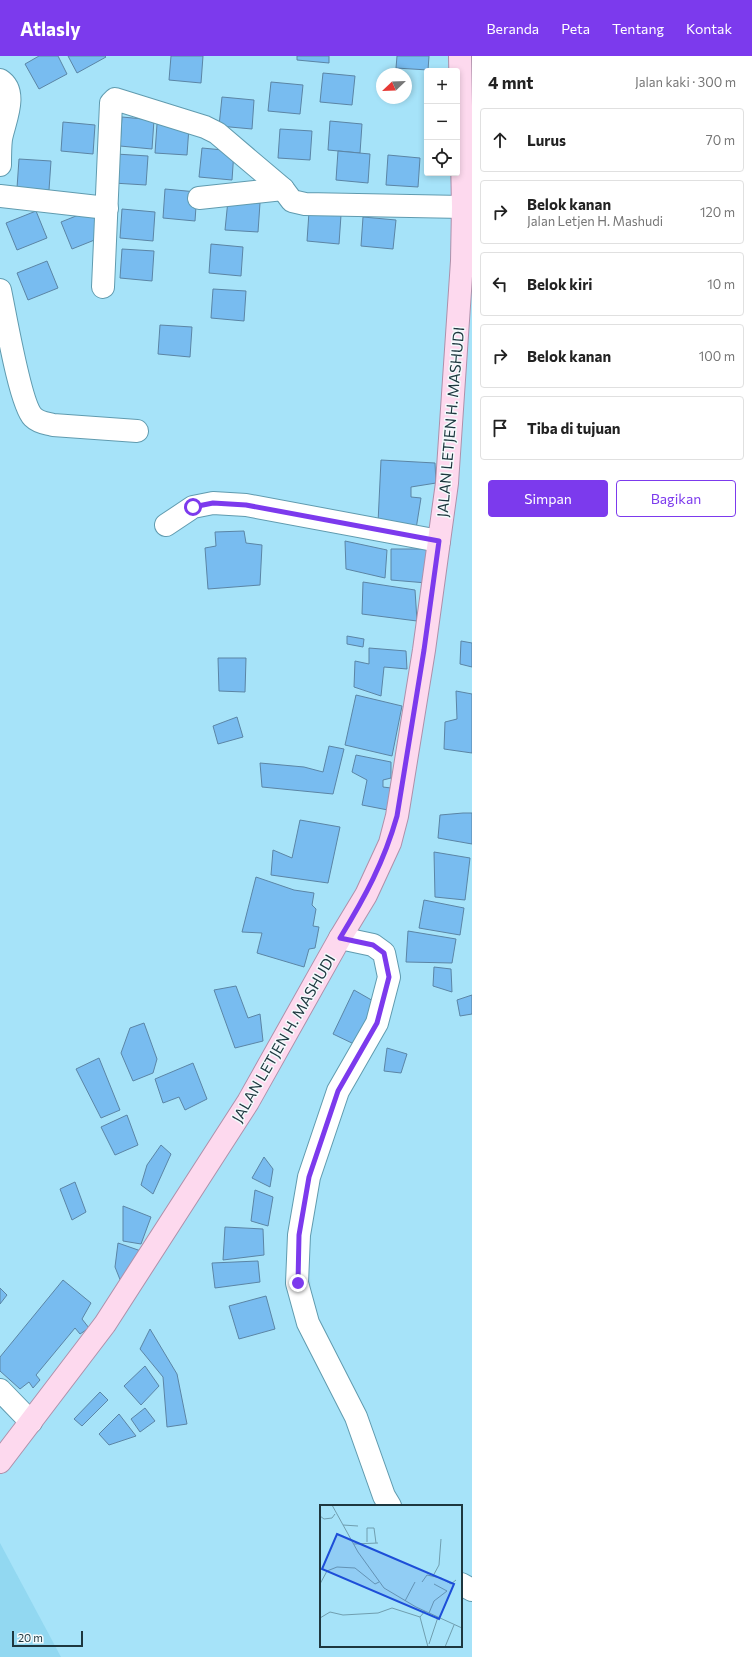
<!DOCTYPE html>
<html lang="id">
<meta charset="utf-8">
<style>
body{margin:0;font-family:Commissioner,sans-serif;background:#f6f6f6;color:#222}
.controls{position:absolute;right:12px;top:12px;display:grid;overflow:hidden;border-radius:4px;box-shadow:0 2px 6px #0003}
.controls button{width:36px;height:36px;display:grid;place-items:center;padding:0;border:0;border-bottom:1px solid #e0e0e0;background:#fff;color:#222;font:20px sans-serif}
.compass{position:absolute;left:376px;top:12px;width:36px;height:36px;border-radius:50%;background:#fff;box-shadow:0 2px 6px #0003;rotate:247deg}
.scale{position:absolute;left:12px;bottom:10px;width:71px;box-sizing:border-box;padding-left:4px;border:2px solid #1e373f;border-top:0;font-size:11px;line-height:14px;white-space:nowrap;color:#1e373f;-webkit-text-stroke:3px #f4fafc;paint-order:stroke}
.stop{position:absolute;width:12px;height:12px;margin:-9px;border:3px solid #7c3aed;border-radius:50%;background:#fff}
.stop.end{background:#7c3aed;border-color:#fff;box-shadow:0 1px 4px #0008}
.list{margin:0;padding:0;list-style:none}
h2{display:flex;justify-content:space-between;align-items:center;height:52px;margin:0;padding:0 16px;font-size:17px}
h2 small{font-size:13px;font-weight:400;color:#767676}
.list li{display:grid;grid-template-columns:26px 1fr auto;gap:12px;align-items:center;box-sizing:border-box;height:64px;margin:0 8px 8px;padding:0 8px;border:1px solid #e0e0e0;border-radius:4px}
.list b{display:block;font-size:15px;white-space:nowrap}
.list p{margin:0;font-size:13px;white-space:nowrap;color:#767676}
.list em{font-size:13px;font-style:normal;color:#767676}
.actions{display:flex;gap:8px;padding:12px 16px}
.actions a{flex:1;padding:9px 0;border:1px solid #7c3aed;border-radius:4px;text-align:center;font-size:14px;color:#7c3aed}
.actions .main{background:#7c3aed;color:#fff}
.icon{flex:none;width:22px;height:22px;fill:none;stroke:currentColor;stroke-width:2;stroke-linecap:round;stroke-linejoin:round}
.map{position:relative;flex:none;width:472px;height:1601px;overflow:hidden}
header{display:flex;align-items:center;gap:24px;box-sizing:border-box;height:56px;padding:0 20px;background:#7c3aed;color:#fff}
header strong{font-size:19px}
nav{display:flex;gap:22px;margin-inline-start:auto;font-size:14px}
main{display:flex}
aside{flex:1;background:#fff}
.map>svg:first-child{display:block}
.built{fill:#92d8f1}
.building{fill:#78bcf0;stroke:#5b85a5}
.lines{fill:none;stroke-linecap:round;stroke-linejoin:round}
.minor-casing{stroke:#609baf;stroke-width:24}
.major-casing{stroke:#ae90aa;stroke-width:24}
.minor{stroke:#fff;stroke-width:22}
.major{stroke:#fdd9ee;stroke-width:22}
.route{stroke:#7c3aed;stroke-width:5}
.labels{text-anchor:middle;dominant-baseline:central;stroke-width:3;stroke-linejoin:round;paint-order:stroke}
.street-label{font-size:15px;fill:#1e373f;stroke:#f4fafc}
.inset-road{fill:none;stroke:#709eaf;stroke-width:1}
.view{fill:#1d4ed8;fill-opacity:0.15;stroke:#1d4ed8;stroke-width:2}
.inset-edge{fill:none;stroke:#1e373f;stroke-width:2}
</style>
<header>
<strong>Atlasly</strong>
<nav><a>Beranda</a><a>Peta</a><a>Tentang</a><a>Kontak</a></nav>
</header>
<main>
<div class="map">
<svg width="472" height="1601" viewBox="0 0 472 1601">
<rect width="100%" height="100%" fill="#a6e3f9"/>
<polygon class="built" points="0,1487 61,1601 0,1601"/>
<g class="building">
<polygon points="39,0 58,0 67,18 39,33 25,8"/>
<polygon points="68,0 105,0 106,1 77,17"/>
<polygon points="171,0 203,0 201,27 169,24"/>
<polygon points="297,0 329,0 329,7 297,4"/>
<polygon points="397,0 429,0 428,14 396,12"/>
<polygon points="323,17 355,20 352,49 320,46"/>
<polygon points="271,26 303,29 300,58 268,55"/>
<polygon points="222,41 254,44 252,73 219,70"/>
<polygon points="122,61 154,64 152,93 120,90"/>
<polygon points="330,65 362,68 360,97 328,94"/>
<polygon points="63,66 95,69 93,98 61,95"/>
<polygon points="157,68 189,71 187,99 155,97"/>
<polygon points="280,73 312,75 310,104 278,102"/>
<polygon points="202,92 234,95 232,124 199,121"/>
<polygon points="338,95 370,98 368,127 336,124"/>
<polygon points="116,98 148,100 146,129 113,127"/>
<polygon points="388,99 420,102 418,131 386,129"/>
<polygon points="19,103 51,105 49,134 17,132"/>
<polygon points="165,133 197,136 195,165 163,162"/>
<polygon points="228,144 260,147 258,176 225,174"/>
<polygon points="122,153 155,156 153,185 120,182"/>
<polygon points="91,154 102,181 72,193 61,166"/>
<polygon points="36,155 47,182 17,194 6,167"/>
<polygon points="309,156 341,159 339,188 307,185"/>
<polygon points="363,161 396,164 393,193 361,190"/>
<polygon points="211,188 243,191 241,220 209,217"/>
<polygon points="122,193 154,195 152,225 120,222"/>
<polygon points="47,205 58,232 28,244 17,217"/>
<polygon points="213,233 246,235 244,265 211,262"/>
<polygon points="160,269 192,271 190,301 158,298"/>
<polygon points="381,404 435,407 436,427 411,431 411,441 421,442 416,473 378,467"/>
<polygon points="244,475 246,487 262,489 260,529 208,533 205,492 216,490 215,476"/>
<polygon points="345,485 387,494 385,522 346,513"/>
<polygon points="391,493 428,493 427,527 391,524"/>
<polygon points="363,526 415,534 417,565 362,558"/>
<polygon points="347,580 364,583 363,591 347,588"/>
<polygon points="461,585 472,587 472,611 460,608"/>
<polygon points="369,592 406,595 407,613 384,611 381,640 354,631 355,605 369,608"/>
<polygon points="218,602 246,602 245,636 219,635"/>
<polygon points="456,635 472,638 472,697 444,693 445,666 457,663"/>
<polygon points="356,639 402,650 392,700 345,689"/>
<polygon points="237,661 243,681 218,688 213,670"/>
<polygon points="329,690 344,693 333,738 262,731 260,707 304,711 323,716"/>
<polygon points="356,699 391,706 391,722 383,724 383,731 391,732 388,754 362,749 367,724 352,716"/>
<polygon points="463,757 472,757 472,788 438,782 440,759"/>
<polygon points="300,764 340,771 328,827 271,819 273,794 292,802"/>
<polygon points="434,796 470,802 465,844 435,841"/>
<polygon points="256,821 294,834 314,837 312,849 316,853 313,870 319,871 315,892 309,893 304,911 257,897 262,877 242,876"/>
<polygon points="424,844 464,852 460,879 419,872"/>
<polygon points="408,875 456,883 452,907 406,906"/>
<polygon points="434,911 451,913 452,936 433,930"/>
<polygon points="236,930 248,962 260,958 263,985 235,992 214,934"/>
<polygon points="354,934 375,946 354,988 333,978"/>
<polygon points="472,939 472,958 460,960 457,944"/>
<polygon points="144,967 157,1003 153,1017 133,1025 121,997 130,972"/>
<polygon points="387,992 407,998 401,1017 384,1015"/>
<polygon points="99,1002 120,1054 101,1062 76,1013"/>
<polygon points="193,1007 207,1043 185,1054 179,1041 163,1047 155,1023"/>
<polygon points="127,1059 138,1089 115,1099 101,1071"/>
<polygon points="161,1089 171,1098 153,1138 141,1129 147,1109"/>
<polygon points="264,1101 273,1113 270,1131 252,1122"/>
<polygon points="75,1126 86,1156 72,1164 60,1133"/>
<polygon points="255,1134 273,1141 268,1170 251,1165"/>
<polygon points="123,1150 151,1161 141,1188 123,1185"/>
<polygon points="225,1171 263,1173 264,1199 223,1204"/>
<polygon points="118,1187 141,1195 123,1231 115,1211"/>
<polygon points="258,1205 260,1226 215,1232 212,1207"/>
<polygon points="63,1224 91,1247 82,1263 89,1272 80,1278 75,1272 36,1319 40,1324 33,1332 29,1326 20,1333 0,1315 0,1301"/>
<polygon points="0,1232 7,1239 0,1248"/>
<polygon points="266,1240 275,1273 239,1283 229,1250"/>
<polygon points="150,1273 177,1318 187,1368 167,1371 163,1321 140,1293"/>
<polygon points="145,1310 159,1330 141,1349 124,1330"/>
<polygon points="100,1336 108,1344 82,1370 74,1363"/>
<polygon points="145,1352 155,1365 140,1376 131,1363"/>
<polygon points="119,1358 136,1380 109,1389 99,1378"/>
</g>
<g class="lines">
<g class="minor-casing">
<g id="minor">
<path d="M0,24C19,36 4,66 1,83C0,91 0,100 0,109"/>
<polyline points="0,140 107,152"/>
<polyline points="199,142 283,133"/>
<polyline points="103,231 111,47 115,43 205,71 217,77 283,133 292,145 305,148 463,151"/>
<path d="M0,234C5,257 20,348 33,361C39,367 46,367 53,369L137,375"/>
<polyline points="166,469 193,451 213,447 246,449 439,485"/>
<polyline points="340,882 373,889 384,897 389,921 377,967 338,1035 309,1121 299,1179 297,1227 308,1267 356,1361 384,1440 390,1450"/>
<polyline points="0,1334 31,1366"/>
<polyline points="461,1528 472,1534"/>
</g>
</g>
<g class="major-casing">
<polyline id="major" points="0,1406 105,1268 248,1046 340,882 366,839 390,787 397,760 424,594 447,427 462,205 463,151 460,0"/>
</g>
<use href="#minor" class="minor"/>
<use href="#major" class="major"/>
</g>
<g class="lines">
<path class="route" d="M193,451L213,447L246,449L439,485L424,594L397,760C384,806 365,841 340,882L373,889L384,897L389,921L377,967L338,1035L309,1121L299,1179L298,1227"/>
</g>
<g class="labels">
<g class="street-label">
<text transform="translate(450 366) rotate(-85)">JALAN LETJEN H. MASHUDI</text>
<text transform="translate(283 982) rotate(-60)">JALAN LETJEN H. MASHUDI</text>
</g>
</g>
<g transform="translate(320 1449)">
<rect width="142" height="142" fill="#a6e3f9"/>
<path class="inset-road" d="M12,0L38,47L64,83L96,102L142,123M0,11L4,14L12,13L15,9M23,20L38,21M47,37V23H54L56,38M34,39L58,38M113,71L119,60L121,34M102,77L107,70L121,73L131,79L136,75M0,79L7,66L17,62L35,63L55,79L59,77M85,96L95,77M105,106L100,112L108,142M109,108L114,96L127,86L114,79M0,113L10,107L23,110L58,108L72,103L100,112M109,139L118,112M125,142L134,120"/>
<path class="view" d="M17,29L134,79L119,114L2,64Z"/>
<rect width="142" height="142" class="inset-edge"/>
</g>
</svg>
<div class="controls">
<button>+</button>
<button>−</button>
<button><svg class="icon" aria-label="locate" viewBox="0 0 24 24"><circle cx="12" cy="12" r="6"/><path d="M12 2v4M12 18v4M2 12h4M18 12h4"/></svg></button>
</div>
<svg class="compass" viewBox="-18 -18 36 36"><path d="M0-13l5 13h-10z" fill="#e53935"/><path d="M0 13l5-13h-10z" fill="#767676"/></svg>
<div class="scale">20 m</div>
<div class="stop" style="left:193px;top:451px"></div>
<div class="stop end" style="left:298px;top:1227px"></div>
</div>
<aside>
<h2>4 mnt<small>Jalan kaki · 300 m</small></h2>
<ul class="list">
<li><svg class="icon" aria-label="ahead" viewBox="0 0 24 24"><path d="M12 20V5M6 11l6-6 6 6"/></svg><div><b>Lurus</b></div><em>70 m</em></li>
<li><svg class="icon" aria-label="right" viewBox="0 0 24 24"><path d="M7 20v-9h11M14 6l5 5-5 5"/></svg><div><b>Belok kanan</b><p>Jalan Letjen H. Mashudi</p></div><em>120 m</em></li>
<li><svg class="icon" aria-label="left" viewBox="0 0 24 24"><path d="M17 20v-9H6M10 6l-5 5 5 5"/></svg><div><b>Belok kiri</b></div><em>10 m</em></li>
<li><svg class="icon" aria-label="right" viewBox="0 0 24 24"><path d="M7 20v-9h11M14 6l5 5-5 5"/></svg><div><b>Belok kanan</b></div><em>100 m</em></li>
<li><svg class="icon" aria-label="arrive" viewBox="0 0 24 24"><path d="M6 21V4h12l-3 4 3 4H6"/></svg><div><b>Tiba di tujuan</b></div></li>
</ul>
<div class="actions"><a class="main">Simpan</a><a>Bagikan</a></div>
</aside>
</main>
